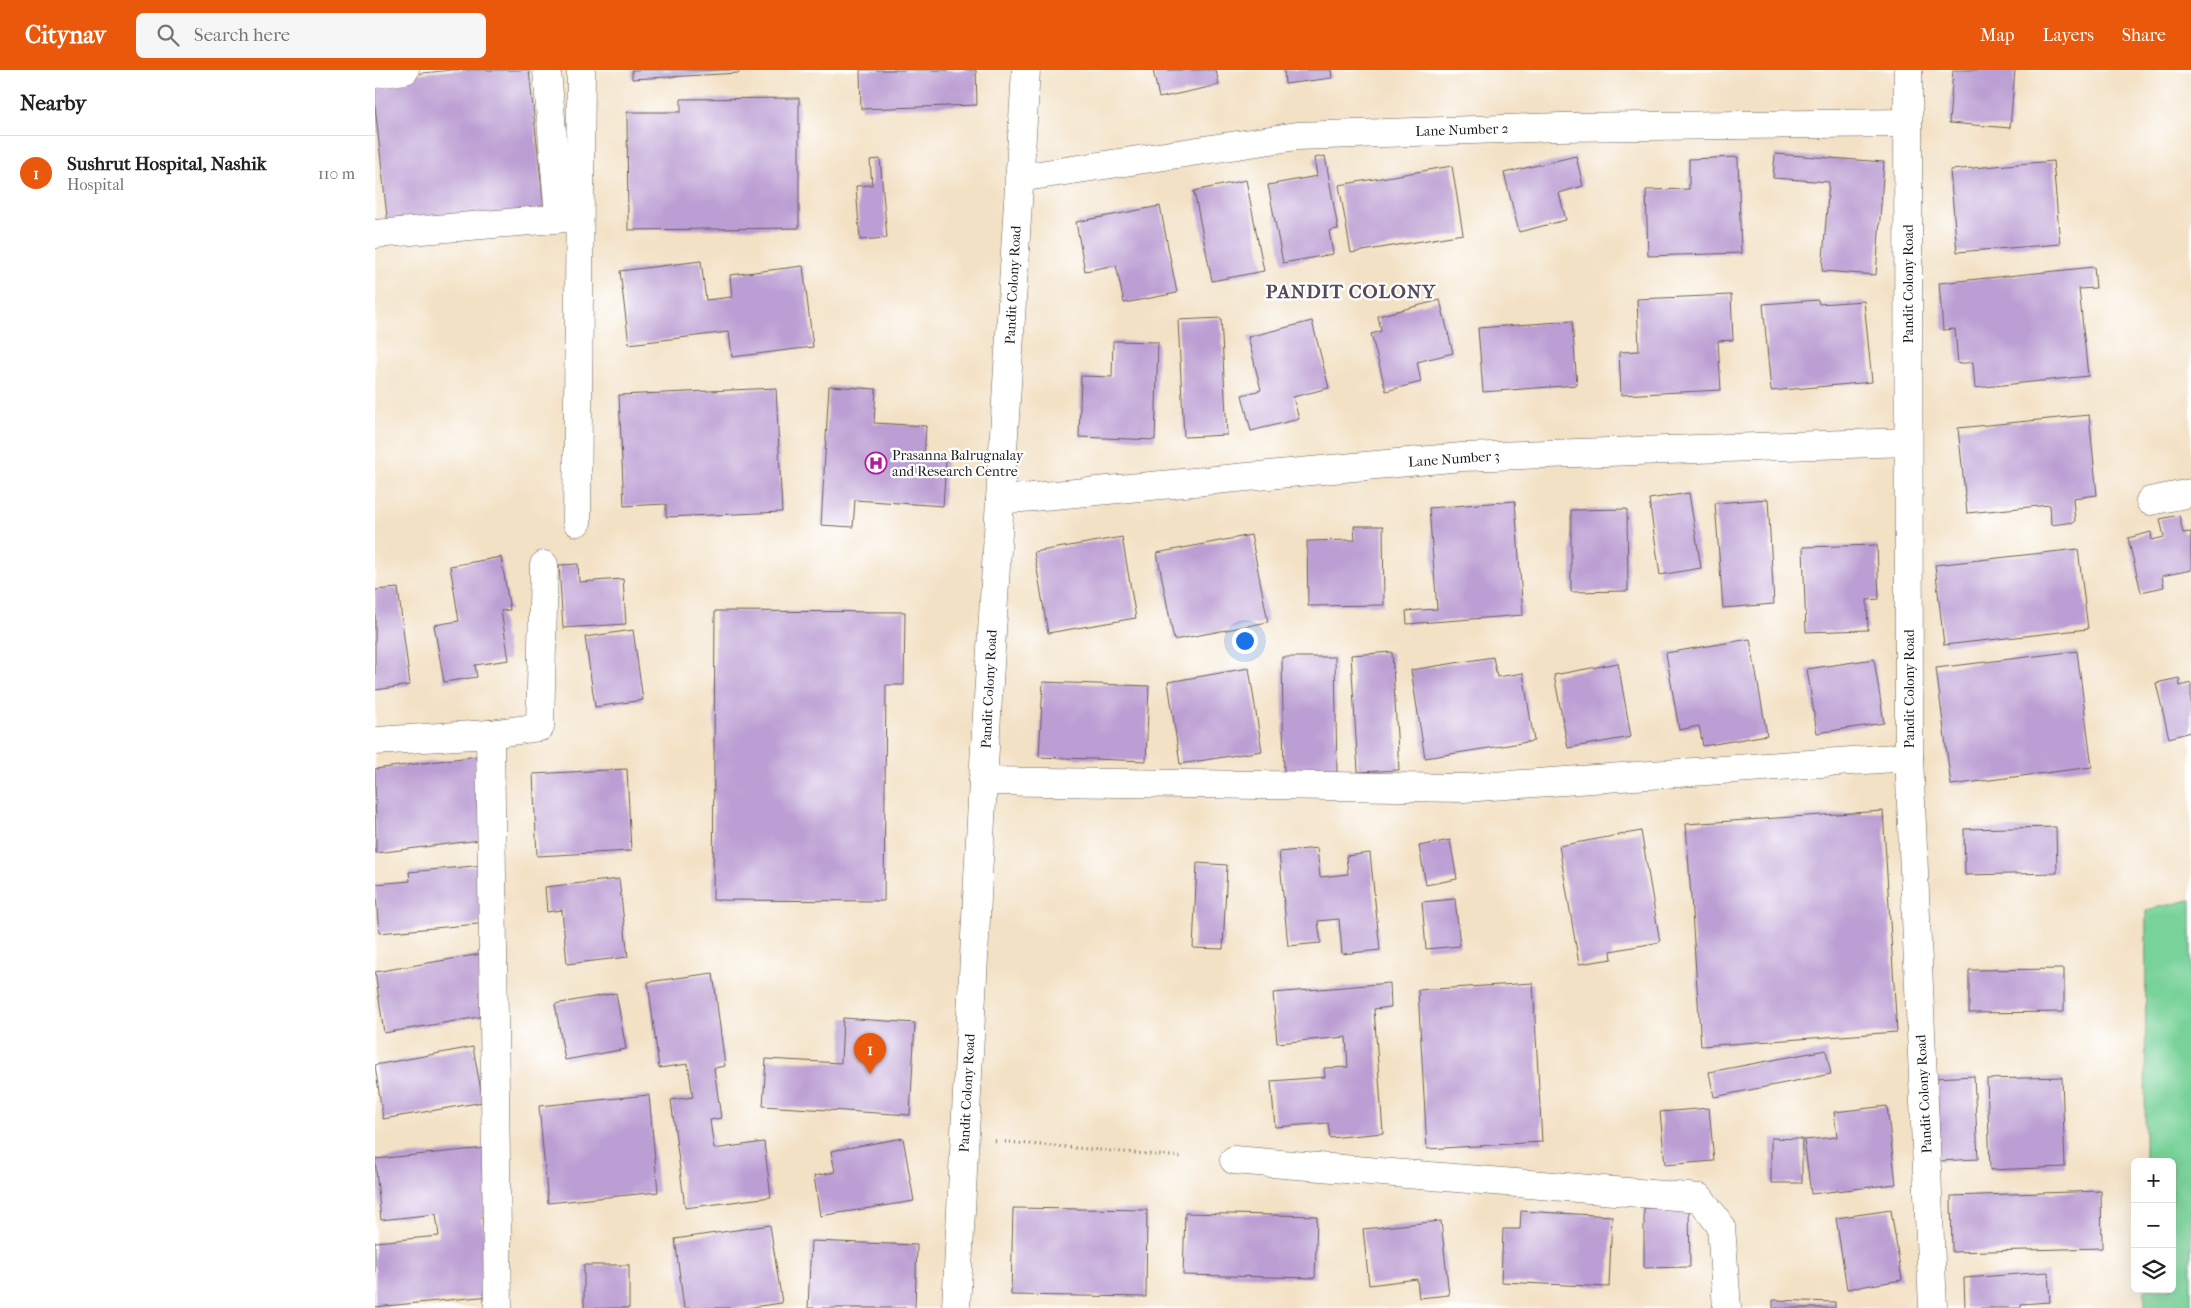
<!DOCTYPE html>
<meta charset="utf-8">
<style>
body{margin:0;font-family:"IM FELL French Canon",serif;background:#f6f6f6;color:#202124}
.controls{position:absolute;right:15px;bottom:15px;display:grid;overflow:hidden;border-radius:8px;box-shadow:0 5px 20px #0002}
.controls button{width:45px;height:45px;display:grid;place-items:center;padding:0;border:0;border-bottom:1px solid #e0e0e0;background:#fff;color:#202124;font:25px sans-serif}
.you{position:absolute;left:869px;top:570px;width:18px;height:18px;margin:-12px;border:4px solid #fff;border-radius:50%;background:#1a73e8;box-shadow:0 0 0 8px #1a73e833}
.badge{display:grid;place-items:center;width:32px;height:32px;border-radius:50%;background:#ea580c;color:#fff;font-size:16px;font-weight:700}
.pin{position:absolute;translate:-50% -41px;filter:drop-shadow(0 1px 2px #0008)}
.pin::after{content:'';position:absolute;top:26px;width:18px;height:15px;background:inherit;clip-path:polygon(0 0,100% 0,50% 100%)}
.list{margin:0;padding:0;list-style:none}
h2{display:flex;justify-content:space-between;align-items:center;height:65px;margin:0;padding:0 20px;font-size:21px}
h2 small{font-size:16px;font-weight:400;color:#757577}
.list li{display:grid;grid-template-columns:32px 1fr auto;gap:15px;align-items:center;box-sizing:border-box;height:75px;padding:0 20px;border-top:1px solid #e0e0e0}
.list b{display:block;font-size:19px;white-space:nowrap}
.list p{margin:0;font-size:16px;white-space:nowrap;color:#757577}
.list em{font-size:16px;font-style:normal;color:#757577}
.icon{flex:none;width:28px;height:28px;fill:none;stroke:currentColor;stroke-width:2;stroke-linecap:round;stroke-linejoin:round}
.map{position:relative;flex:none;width:1816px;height:1238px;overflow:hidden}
header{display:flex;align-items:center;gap:30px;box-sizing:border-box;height:70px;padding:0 25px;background:#ea580c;color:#fff}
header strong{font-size:24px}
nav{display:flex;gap:28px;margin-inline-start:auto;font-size:18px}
.search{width:350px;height:45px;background:#f6f6f6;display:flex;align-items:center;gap:12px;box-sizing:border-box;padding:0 18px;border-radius:8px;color:#757577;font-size:19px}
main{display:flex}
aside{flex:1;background:#fff}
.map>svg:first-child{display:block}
.green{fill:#78d299;stroke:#4a775a}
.building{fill:#bb9ed3}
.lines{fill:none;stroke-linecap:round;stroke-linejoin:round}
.minor-casing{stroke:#676157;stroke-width:29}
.path{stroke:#676157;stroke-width:3;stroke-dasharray:1 4;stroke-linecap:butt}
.minor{stroke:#fff;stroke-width:28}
.labels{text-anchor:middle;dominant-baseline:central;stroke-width:4.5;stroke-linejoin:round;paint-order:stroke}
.street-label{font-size:14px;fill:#1c1c1c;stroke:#fff}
.poi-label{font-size:14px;fill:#1c1c1c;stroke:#fff;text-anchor:start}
.district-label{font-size:19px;font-weight:bold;letter-spacing:1px;fill:#544a5c;stroke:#fff}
</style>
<header>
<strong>Citynav</strong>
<div class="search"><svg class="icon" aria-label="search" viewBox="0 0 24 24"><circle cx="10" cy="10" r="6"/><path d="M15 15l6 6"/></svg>Search here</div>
<nav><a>Map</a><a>Layers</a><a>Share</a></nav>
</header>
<main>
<aside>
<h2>Nearby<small></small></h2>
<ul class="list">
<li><span class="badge">1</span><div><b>Sushrut Hospital, Nashik</b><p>Hospital</p></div><em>110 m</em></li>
</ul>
</aside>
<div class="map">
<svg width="1816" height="1238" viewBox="0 0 1816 1238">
<rect width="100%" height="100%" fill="#fff"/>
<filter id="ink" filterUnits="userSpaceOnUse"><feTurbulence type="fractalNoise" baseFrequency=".02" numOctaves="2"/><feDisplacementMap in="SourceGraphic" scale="10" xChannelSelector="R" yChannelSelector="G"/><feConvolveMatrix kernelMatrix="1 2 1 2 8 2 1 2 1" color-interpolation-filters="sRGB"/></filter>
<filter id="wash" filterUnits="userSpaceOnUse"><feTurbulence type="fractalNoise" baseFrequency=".0096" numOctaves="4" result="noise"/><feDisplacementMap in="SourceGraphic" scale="20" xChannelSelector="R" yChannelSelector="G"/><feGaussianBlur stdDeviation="1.12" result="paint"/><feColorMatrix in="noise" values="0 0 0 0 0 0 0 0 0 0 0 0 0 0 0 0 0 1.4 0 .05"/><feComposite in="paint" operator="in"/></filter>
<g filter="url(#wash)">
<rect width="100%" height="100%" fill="#f3e1c5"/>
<polygon class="green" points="1816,830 1816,1238 1770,1238 1770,1219 1797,1219 1797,1092 1770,1092 1771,840"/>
<g id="blocks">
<g class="building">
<polygon points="77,0 154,0 169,139 13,156 0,36 0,8"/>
<polygon points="257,0 364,0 364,3 257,9"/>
<polygon points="485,0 601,0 602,35 486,39"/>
<polygon points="778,0 841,0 844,15 784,28"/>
<polygon points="909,0 956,0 957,8 910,14"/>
<polygon points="1578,0 1640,0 1635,58 1574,53"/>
<polygon points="424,28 424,158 253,160 252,42 306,42 306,29"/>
<polygon points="1400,84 1509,92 1501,205 1447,201 1454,112 1398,108"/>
<polygon points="950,86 963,159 954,161 958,184 908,193 893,115 942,106 939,88"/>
<polygon points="1201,86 1208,116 1184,123 1191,150 1144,162 1129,103"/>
<polygon points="1363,87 1366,183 1273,186 1271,120 1314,119 1314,89"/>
<polygon points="505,89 512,168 485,170 481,116 497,115 495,90"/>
<polygon points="1678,91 1685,174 1582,182 1575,100"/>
<polygon points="1077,96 1088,164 976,183 964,115"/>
<polygon points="871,110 889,201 837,211 819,121"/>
<polygon points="785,136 802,223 749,233 741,195 710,201 701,152"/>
<polygon points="326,191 331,230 357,227 355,205 428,196 438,277 357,287 354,262 254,274 245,201"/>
<polygon points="1719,197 1721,218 1704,219 1713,306 1600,318 1598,292 1583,294 1580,259 1568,260 1564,213"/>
<polygon points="1356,225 1358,270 1343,271 1346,320 1246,325 1244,282 1264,281 1262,229"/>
<polygon points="1065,230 1078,283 1042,292 1046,312 1011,321 996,264 1006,261 1003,246"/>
<polygon points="1443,230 1444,234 1489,231 1497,312 1396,321 1388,234"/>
<polygon points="846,248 852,365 809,367 803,250"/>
<polygon points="937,251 954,318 918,327 924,349 876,361 867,325 886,320 873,267"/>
<polygon points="1197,251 1202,315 1108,322 1103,258"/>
<polygon points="738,271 783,272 780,370 704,367 706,306 737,307"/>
<polygon points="454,316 501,319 499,353 551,356 549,387 571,389 568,436 480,430 478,457 446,455"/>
<polygon points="401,318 407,442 291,447 291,434 249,436 244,325"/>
<polygon points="1714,345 1722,425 1698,428 1700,452 1676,455 1675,435 1592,443 1583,358"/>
<polygon points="1314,423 1326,498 1285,505 1274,429"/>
<polygon points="1393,429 1399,534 1348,538 1340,433"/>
<polygon points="1140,431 1148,545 1032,554 1031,541 1062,539 1054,438"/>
<polygon points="1252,439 1253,521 1196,522 1196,440"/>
<polygon points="1804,445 1808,463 1816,462 1816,500 1787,506 1789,517 1766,522 1753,468 1776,462 1777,470 1789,467 1785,449"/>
<polygon points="979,456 1008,456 1009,535 933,536 932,471 980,470"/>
<polygon points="876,465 893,552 799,570 782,483"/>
<polygon points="747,467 761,548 673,563 659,482"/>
<polygon points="1502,475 1504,529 1492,530 1493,560 1431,562 1428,477"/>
<polygon points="1703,479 1713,559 1569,575 1560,495"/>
<polygon points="126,487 135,540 126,541 134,590 100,595 102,607 69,612 59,555 84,551 75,496"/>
<polygon points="203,494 204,512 248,509 251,554 188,558 184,495"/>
<polygon points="23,518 35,615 0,620 0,520"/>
<polygon points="340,541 530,542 529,615 511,615 509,831 338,830"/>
<polygon points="258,560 268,630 220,637 210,567"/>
<polygon points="1375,569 1392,665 1328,676 1324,656 1304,660 1291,583"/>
<polygon points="1702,581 1717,697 1576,715 1561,598"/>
<polygon points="1017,582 1024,700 983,702 976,585"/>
<polygon points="907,587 960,587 962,704 909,705"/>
<polygon points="1118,587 1122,607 1148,603 1159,671 1050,688 1036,600"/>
<polygon points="1499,589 1509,653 1442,663 1432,599"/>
<polygon points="1243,593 1256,667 1193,678 1179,605"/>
<polygon points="874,598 887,681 805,694 793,612"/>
<polygon points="1804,608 1805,616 1816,613 1816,662 1794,668 1781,613"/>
<polygon points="668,612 774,616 771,691 664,687"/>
<polygon points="103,686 113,769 1,783 0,699"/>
<polygon points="252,699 256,781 162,786 158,704"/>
<polygon points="1508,741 1522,962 1326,976 1311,754"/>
<polygon points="1681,757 1682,803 1590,805 1589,759"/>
<polygon points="1266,761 1285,872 1236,881 1237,889 1204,894 1184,776"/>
<polygon points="1075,770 1082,809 1051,815 1044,776"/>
<polygon points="942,778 945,807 973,804 971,786 995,783 1005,880 967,884 964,849 943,851 946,873 913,876 904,782"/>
<polygon points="822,793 852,795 848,879 818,878"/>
<polygon points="109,795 114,853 4,863 0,814 35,811 34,802"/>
<polygon points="244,809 253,887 192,894 187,840 172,842 170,817"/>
<polygon points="1080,829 1085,876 1051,879 1047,832"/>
<polygon points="106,884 116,945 9,963 0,902"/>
<polygon points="1689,899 1689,942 1594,943 1594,900"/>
<polygon points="338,903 350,996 339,998 346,1048 335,1050 339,1079 389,1072 396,1127 310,1138 296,1030 318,1027 313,994 284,998 273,912"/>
<polygon points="1015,913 1016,937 999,939 1008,1063 955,1068 953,1053 900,1057 896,1011 950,1007 949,998 973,997 971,967 902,973 898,923"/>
<polygon points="1158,913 1167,1072 1052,1079 1043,920"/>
<polygon points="241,923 251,979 190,990 180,934"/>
<polygon points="468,948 540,953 535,1045 388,1036 391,989 466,993"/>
<polygon points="98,977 108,1032 8,1049 0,995"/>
<polygon points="1451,980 1456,1004 1339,1027 1334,1002"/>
<polygon points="1599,1006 1603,1089 1564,1091 1560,1008"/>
<polygon points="1687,1007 1690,1097 1615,1100 1612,1009"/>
<polygon points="274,1025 283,1122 173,1133 164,1036"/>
<polygon points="1512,1036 1521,1114 1436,1124 1429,1070 1462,1067 1459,1042"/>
<polygon points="1334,1038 1339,1091 1290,1095 1285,1042"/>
<polygon points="528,1068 539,1131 445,1146 439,1106 460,1102 456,1081"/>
<polygon points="1396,1068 1427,1069 1427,1113 1396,1113"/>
<polygon points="111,1078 117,1146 107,1146 115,1226 0,1237 0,1172 64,1166 61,1144 6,1150 0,1089"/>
<polygon points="1726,1121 1727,1178 1577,1182 1576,1126"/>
<polygon points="638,1138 772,1140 771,1227 636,1225"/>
<polygon points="1269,1138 1314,1138 1315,1197 1269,1198"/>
<polygon points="1516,1140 1527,1210 1472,1219 1461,1148"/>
<polygon points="1146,1141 1237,1146 1234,1217 1126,1212 1128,1159 1145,1159"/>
<polygon points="810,1143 942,1146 940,1208 808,1205"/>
<polygon points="1066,1151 1074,1225 1044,1228 1042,1209 994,1215 988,1159"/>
<polygon points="395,1155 407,1233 370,1238 309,1238 300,1169"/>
<polygon points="436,1171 542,1175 540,1238 433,1238"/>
<rect x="209" y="1195" width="45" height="43"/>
<polygon points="1673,1202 1675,1232 1646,1234 1646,1238 1590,1238 1589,1208"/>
<polygon points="1398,1230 1460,1232 1460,1238 1398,1238"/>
</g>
</g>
</g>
<g filter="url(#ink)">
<use href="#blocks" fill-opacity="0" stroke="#676157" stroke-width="1"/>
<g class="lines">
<g class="minor-casing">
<g id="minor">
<polyline points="172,0 184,147"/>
<polyline points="1533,0 1534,687 1558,1238"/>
<polyline points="0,4 30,0"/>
<polyline points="644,108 922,66 1185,57 1533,53"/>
<polyline points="0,164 204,147"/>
<polyline points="625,430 1087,387 1533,372"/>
<polyline points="1775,431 1816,423"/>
<polyline points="202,452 206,0"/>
<polyline points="115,664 165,657 169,495"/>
<polyline points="0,671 115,664 123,1238"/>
<polyline points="608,711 1088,718 1534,687"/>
<polyline points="859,1090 1325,1128 1346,1156 1352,1238"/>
<polyline points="581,1238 608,711 651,0"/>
</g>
</g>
<polyline class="path" points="620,1071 807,1087"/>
<use href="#minor" class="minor"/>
</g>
</g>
<defs>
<g id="hospital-ring" transform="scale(1.125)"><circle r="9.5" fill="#fff" stroke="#b5179e" stroke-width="1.5"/><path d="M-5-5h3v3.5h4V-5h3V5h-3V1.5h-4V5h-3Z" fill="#b5179e"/></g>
</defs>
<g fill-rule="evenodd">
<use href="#hospital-ring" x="501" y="393"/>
</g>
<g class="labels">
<g class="street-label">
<text transform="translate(1087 60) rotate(-2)">Lane Number 2</text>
<text transform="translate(1533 214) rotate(-90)">Pandit Colony Road</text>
<text transform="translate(638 215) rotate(-87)">Pandit Colony Road</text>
<text transform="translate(1079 389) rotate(-4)">Lane Number 3</text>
<text transform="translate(614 619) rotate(-87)">Pandit Colony Road</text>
<text transform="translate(1534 619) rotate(-90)">Pandit Colony Road</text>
<text transform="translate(592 1023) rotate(-87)">Pandit Colony Road</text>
<text transform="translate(1549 1024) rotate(-93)">Pandit Colony Road</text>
</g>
<g class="poi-label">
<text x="517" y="385">Prasanna Balrugnalay<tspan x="517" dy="16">and Research Centre</tspan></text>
</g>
<g class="district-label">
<text x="976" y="222">PANDIT COLONY</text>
</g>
</g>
</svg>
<div class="controls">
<button>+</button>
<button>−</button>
<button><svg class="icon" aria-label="layers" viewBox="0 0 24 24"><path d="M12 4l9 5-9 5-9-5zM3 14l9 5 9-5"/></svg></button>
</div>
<div class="you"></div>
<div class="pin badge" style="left:495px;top:1004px">1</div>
</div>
</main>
